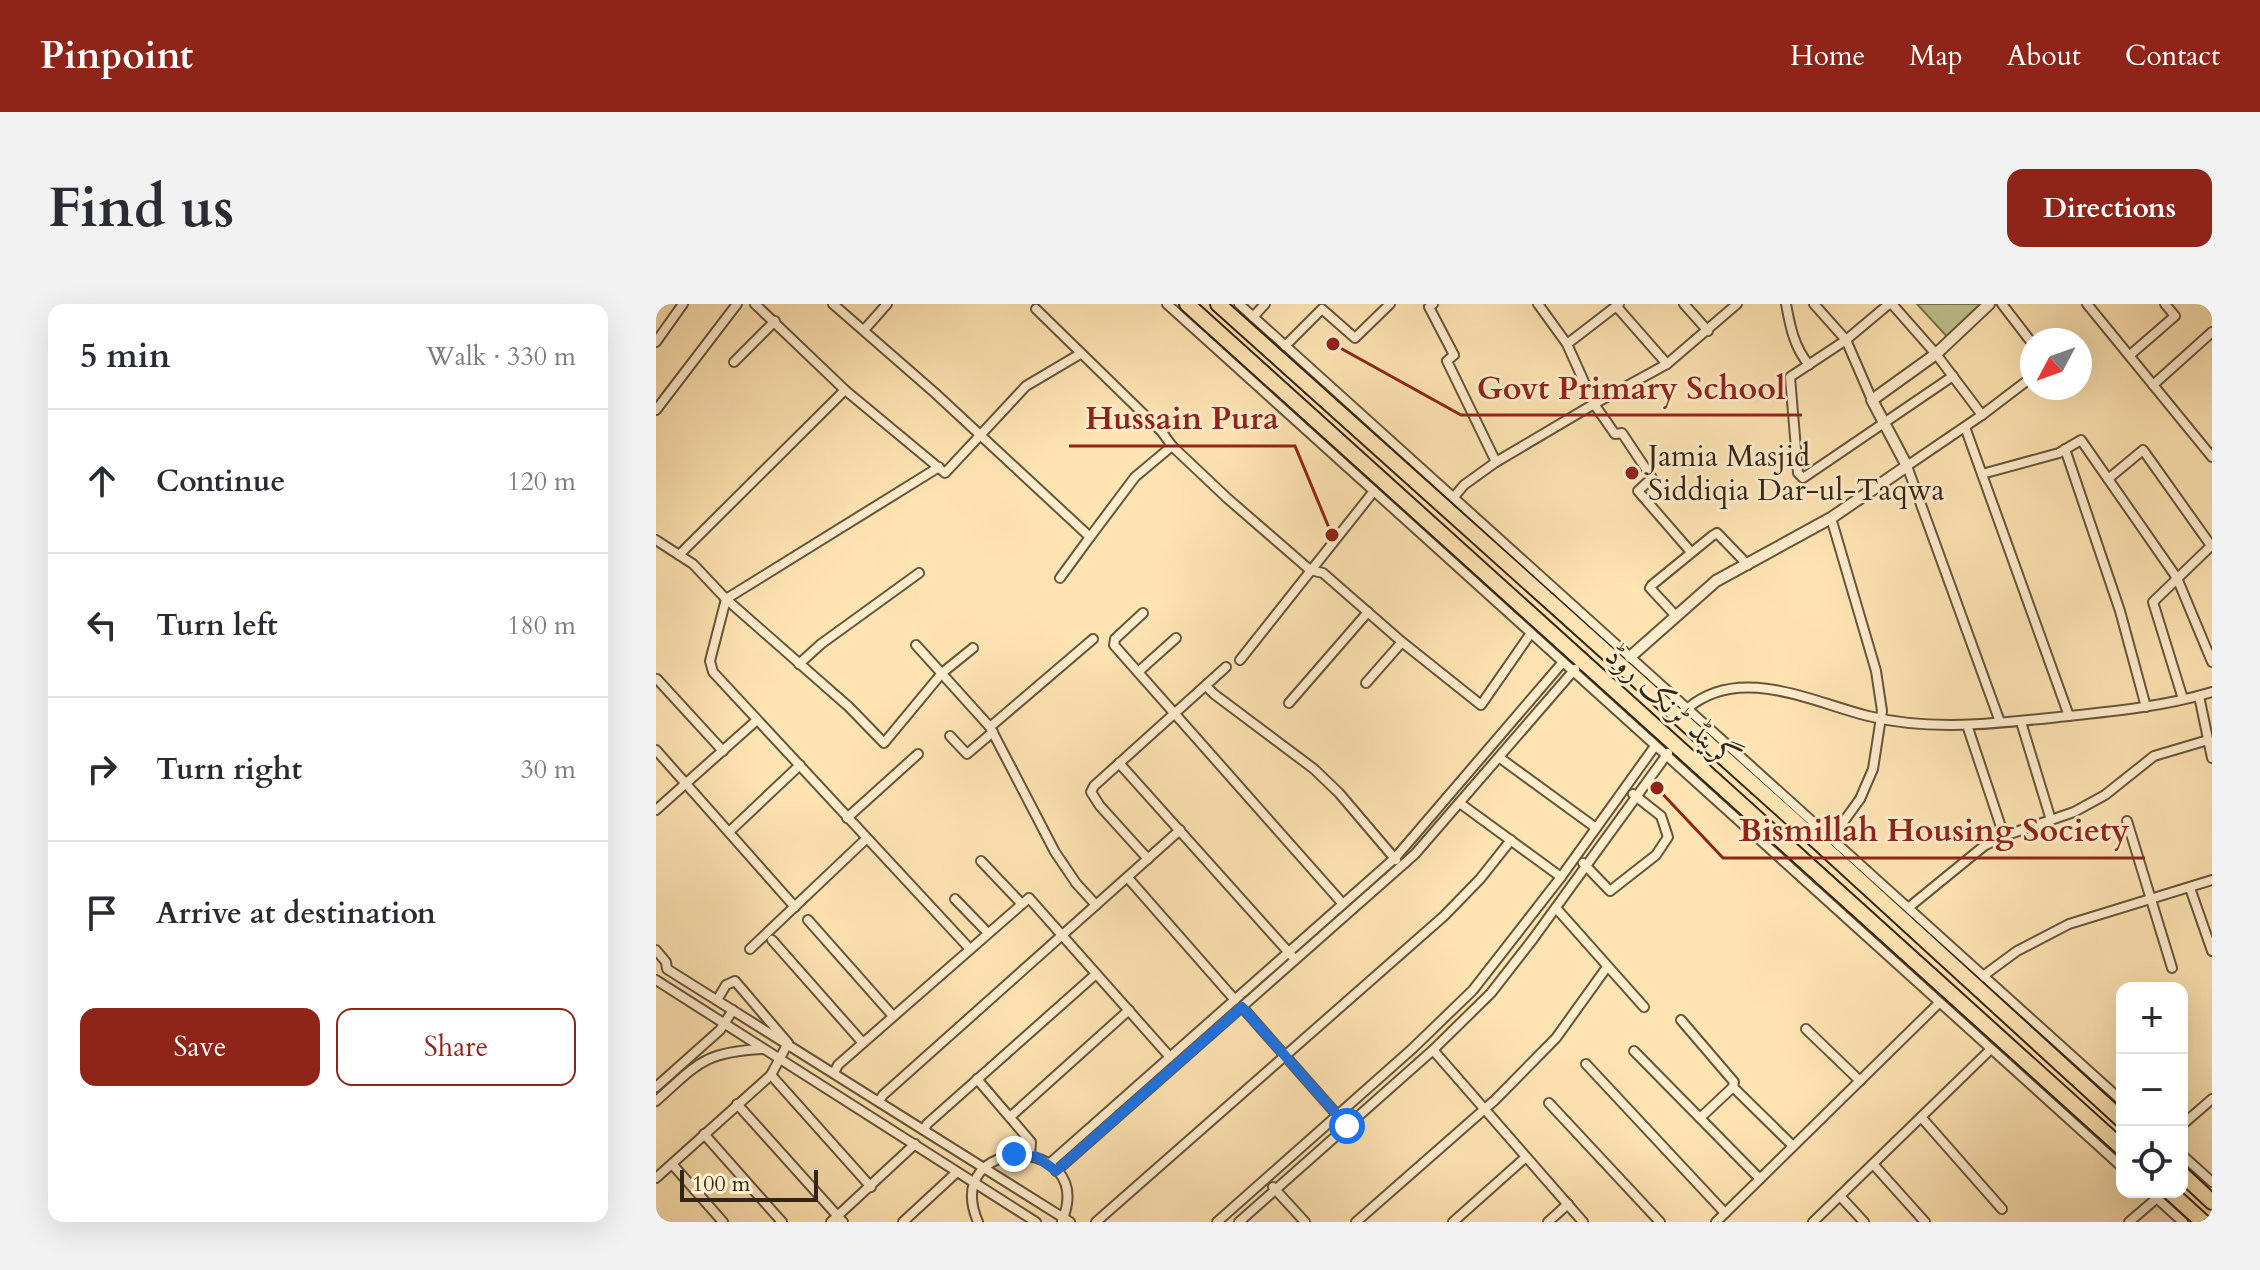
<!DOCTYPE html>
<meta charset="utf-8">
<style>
body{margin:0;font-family:Cardo,Amiri,serif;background:#f2f2f3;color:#2b2b33}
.controls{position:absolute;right:24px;bottom:24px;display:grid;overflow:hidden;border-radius:16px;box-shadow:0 8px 32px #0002}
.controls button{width:72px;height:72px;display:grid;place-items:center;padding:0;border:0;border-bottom:2px solid #e1e1e2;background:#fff;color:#2b2b33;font:40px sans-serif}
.compass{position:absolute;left:1364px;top:24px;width:72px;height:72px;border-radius:50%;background:#fff;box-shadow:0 8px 32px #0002;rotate:229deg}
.scale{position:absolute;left:24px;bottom:20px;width:138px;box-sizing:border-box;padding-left:8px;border:4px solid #342512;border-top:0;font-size:22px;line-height:28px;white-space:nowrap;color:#342512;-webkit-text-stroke:6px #ffedce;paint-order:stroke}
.stop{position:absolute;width:24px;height:24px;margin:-18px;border:6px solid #1a73e8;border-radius:50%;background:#fff}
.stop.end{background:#1a73e8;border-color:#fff;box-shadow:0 2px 8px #0008}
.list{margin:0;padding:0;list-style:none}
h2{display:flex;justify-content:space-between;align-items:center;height:104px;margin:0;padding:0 32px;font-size:34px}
h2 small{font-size:26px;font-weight:400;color:#7c7c81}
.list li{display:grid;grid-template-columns:52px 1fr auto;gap:24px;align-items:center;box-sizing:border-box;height:144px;padding:0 32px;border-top:2px solid #e1e1e2}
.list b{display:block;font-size:30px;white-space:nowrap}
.list em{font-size:26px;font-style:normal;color:#7c7c81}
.actions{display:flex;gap:16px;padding:24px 32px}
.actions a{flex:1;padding:18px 0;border:2px solid #8f2418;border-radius:16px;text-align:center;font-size:28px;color:#8f2418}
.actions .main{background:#8f2418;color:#fff}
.icon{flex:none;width:44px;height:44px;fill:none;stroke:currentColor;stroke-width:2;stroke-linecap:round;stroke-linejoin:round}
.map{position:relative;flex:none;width:1556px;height:918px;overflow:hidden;border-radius:16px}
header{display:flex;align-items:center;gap:48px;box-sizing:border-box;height:112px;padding:0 40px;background:#8f2418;color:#fff}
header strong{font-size:38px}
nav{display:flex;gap:44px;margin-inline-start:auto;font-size:28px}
.intro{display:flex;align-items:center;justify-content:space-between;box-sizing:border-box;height:192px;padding:0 48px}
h1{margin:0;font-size:56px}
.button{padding:20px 36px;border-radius:16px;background:#8f2418;color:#fff;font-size:28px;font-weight:700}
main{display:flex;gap:48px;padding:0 48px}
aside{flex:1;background:#fff;border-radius:16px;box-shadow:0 8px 32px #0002}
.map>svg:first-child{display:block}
.green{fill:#bfc48d;stroke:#7a7450;stroke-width:2}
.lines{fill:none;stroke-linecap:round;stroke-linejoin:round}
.minor-casing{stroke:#67553a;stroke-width:12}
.tertiary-casing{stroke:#67553a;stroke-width:14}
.trunk-casing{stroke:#342512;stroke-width:18}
.minor{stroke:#ffedce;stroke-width:8}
.tertiary{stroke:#ffedce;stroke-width:10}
.trunk{stroke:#ffe4b3;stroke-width:14}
.route{stroke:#1a73e8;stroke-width:10}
.poi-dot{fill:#8f2418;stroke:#ffedce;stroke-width:3}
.labels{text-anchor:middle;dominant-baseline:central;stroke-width:6;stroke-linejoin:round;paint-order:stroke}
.poi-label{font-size:30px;fill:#342512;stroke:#ffedce;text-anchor:start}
.street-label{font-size:30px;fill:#342512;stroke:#ffedce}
.leader{fill:none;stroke:#8f2418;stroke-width:3}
.callout-dot{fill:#8f2418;stroke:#ffedce;stroke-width:3}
.callout-label{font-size:32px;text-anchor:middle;font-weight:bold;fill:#8f2418;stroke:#ffedce;stroke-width:6;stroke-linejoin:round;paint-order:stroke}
</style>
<header>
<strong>Pinpoint</strong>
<nav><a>Home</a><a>Map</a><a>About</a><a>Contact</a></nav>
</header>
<div class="intro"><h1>Find us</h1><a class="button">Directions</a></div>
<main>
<aside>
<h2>5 min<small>Walk · 330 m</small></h2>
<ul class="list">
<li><svg class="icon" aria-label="ahead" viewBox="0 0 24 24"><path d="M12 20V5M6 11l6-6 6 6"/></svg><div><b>Continue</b></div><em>120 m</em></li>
<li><svg class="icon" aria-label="left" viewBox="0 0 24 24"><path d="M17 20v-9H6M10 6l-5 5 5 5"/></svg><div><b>Turn left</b></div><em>180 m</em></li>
<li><svg class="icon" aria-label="right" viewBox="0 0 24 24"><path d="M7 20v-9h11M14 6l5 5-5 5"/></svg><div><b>Turn right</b></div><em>30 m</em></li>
<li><svg class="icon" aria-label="arrive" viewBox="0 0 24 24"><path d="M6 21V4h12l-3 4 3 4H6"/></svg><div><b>Arrive at destination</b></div></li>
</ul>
<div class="actions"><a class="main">Save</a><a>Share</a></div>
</aside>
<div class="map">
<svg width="1556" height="918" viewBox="0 0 1556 918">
<rect width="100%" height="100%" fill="#ffe4b3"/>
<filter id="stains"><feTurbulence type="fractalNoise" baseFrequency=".0025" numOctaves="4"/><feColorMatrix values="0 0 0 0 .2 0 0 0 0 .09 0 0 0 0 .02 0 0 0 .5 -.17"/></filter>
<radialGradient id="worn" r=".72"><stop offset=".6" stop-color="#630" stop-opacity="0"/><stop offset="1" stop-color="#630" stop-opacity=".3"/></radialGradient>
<polygon class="green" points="1261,0 1333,0 1295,37"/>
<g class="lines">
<g class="minor-casing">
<g id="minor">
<polyline points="99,0 189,86 289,169 370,82 424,50"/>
<polyline points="177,0 279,89 434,233 479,173 516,142 506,128 380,5"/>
<polyline points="511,0 1466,863"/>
<polyline points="583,0 1466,797"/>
<polyline points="777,0 773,3 798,51 791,57 840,158 808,181 798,193"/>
<polyline points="1028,0 1052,27"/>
<path d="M1130,0C1134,22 1138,43 1153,61"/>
<polyline points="1158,0 1190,36 1216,96"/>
<polyline points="1233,0 1190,36 1134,73 1142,169 1147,174 1297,72"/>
<polyline points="1236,0 1280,50 1326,111"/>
<polyline points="1346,0 1376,39"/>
<polyline points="1431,0 1556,153"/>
<polyline points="961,3 1011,60"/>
<polyline points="597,13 609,0"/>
<polyline points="208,26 231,0"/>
<polyline points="0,38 27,0"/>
<polyline points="911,40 963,0"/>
<polyline points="629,42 666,5 699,34 734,0"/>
<polyline points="1474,51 1519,12 1509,0"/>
<polyline points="78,58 119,17"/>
<polyline points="1497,81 1556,28"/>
<polyline points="0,106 81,0"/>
<polyline points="1309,123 1413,412"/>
<polyline points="516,142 571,194 654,266 667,269 746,338 825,401 875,329"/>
<polyline points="1409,145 1464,307 1490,403"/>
<polyline points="840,158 938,100 911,40 882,0"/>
<polyline points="283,163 70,295 54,357 57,368 314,645"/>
<polyline points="1326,170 1403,149 1425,136 1521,274 1556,358"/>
<polyline points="1452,175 1487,146 1556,243"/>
<polyline points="0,236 37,260 70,295 193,403 228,439 286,369 317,344"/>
<polyline points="1035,248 982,187 996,174 966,129 959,130 938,100 1011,60 1081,0"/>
<polyline points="23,251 189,86"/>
<polyline points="404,274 434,233"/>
<polyline points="487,309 459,335 458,341 687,600"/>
<polyline points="1019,311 994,284 996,281 1056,232 1061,229 1092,261"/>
<polyline points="260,341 334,423 399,548 420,579 440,601"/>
<polyline points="584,356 718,187"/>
<polyline points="143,360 165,340 263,269"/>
<polyline points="482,368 520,334"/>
<polyline points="1,375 67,447"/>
<polyline points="710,379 746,338"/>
<polyline points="550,382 558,390 658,465 683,489 740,556"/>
<polyline points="1543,392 1556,454"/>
<polyline points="1527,395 1497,298 1556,241"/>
<polyline points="633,399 712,308"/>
<path d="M1032,404C1084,360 1156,398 1212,412C1277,428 1347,419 1412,412C1461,407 1509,402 1556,388"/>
<polyline points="1344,418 1251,162 1326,111 1376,73"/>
<polyline points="1365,418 1395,516"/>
<polyline points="1311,421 1348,532"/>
<polyline points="334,423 437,335"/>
<polyline points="294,432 311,450 337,428"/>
<polyline points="0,446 139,603"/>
<polyline points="844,454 940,524"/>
<polyline points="463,459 636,652"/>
<polyline points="805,500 905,573"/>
<polyline points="0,506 101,416"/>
<polyline points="191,514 262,450"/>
<polyline points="1471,517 1516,664"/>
<polyline points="73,528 144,461"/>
<polyline points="1175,535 1204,495 1217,465 1226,407 1220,367 1175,214"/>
<polyline points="492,555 444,502 435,488 438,482 570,363"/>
<polyline points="325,557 365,599"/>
<polyline points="927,559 954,587 1000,551 1012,533 1005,512 977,490"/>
<polyline points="472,574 579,696"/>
<polyline points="1534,584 1556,647"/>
<polyline points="299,595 332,629"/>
<polyline points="900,604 988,703"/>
<polyline points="1252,604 1328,542 1348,532 1418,508 1449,491 1498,452 1552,436"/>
<polyline points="152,616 237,712"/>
<polyline points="116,636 207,739"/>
<polyline points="94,645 210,535"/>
<polyline points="0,646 10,658 11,665 414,918"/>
<polyline points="1327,672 1361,647 1413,620 1556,576"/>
<polyline points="0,676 380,918"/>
<polyline points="586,703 691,822"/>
<polyline points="1025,716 1078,778 1077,783 1137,842"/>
<polyline points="1150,725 1204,777"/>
<polyline points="777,746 927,918"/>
<polyline points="978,747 1104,875"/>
<polyline points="930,760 1069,909"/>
<polyline points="178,769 182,761 207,739 373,594 514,753"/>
<polyline points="115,771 215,883"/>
<polyline points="321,775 375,838 374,851"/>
<polyline points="0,783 64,726 77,706"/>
<path d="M0,797C42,760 47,748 106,745"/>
<polyline points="223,797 227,791 524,526"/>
<polyline points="893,799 1004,918"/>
<polyline points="81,800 187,918"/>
<polyline points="354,813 473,706"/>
<polyline points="1265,813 1346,905"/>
<polyline points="1044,814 1077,783"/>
<polyline points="1526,821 1556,795"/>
<polyline points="268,826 271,820 440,670"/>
<polyline points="48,830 126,918"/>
<polyline points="1526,851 1556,878"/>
<polyline points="16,860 67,918"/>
<polyline points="393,860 739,554 907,358"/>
<polyline points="1217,860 1269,918"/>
<polyline points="400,867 759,550 919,365"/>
<polyline points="0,874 115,771 132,739 79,677 70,681 61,696"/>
<polyline points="617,883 649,918"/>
<polyline points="1494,888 1527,918"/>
<polyline points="1184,892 1208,918"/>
<polyline points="175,918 259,840"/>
<polyline points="247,918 301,868"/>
<path d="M322,918C284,829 442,830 406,917"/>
<polyline points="440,918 788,612 824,575 855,536"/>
<polyline points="561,918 756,745 817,686 905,573 999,442"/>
<polyline points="583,918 777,746 835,689 877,635 1012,449"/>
<polyline points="700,918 839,796 900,734 951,663"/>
<polyline points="797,918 870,853"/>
<polyline points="892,918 912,900"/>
<polyline points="1060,918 1283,699"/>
<polyline points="1157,918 1335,745"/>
<polyline points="1473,918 1501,894"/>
</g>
</g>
<g class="tertiary-casing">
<polyline id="tertiary" points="974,353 1060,277 1175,214 1251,162 1216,96 1280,50 1333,0"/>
</g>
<g class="trunk-casing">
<g id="trunk">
<polyline points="531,0 1466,844"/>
<polyline points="562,0 1163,539 1466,816"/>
<polyline points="1526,870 1556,898"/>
<polyline points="1514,888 1547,918"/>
</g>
</g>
<use href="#minor" class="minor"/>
<use href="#tertiary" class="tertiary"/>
<use href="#trunk" class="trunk"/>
</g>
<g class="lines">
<polyline class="route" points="358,850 381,853 400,867 586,703 691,822"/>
</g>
<circle class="poi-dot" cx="976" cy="169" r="8"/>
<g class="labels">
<g class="poi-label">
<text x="992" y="152">Jamia Masjid<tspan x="992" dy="34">Siddiqia Dar-ul-Taqwa</tspan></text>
</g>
<g class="street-label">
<text transform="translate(1016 403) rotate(42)">گرینڈ ٹرنک روڈ</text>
</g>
</g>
<path class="leader" d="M677 40L805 111H1146M676 231L639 142H413M1001 484L1067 554H1489"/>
<g class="callout-dot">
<circle cx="677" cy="40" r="8"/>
<circle cx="676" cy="231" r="8"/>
<circle cx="1001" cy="484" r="8"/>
</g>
<g class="callout-label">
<text x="975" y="95">Govt Primary School</text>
<text x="526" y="125">Hussain Pura</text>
<text x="1278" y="537">Bismillah Housing Society</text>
</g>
<rect width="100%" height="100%" filter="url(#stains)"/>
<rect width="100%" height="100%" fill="url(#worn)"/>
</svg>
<div class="controls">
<button>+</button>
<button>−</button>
<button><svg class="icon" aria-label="locate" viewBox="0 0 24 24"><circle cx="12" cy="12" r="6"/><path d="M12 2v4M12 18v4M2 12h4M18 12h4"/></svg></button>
</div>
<svg class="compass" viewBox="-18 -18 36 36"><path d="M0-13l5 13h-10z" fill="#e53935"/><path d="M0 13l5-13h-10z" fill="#7c7c81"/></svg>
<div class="scale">100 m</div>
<div class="stop" style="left:691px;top:822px"></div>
<div class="stop end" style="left:358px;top:850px"></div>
</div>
</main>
